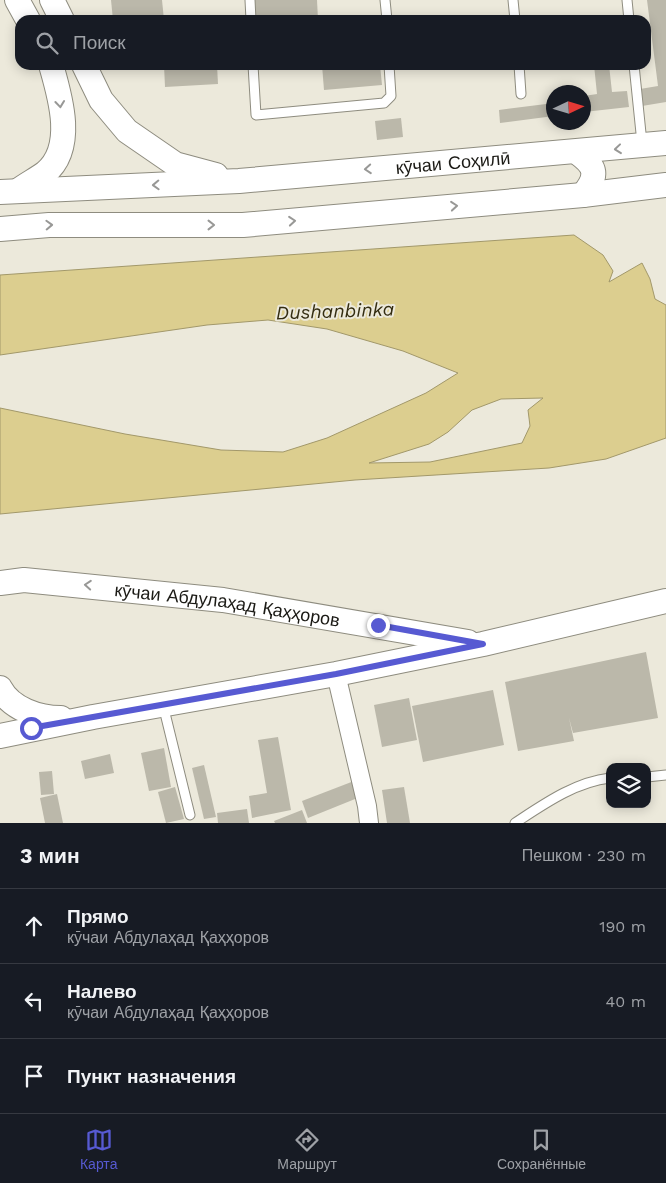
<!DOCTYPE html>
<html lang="ru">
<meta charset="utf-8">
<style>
body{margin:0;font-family:"Work Sans",sans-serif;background:#242831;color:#f1f3f6}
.controls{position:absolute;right:15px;bottom:15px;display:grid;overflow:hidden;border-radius:10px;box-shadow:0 2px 12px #0003}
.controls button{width:45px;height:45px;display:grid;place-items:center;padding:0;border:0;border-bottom:1px solid #363941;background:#171b24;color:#f1f3f6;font:25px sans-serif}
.compass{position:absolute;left:546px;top:85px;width:45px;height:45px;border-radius:50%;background:#171b24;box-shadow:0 2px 12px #0003;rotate:86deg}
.stop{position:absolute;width:15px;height:15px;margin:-11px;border:4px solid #575ad2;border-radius:50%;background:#fff}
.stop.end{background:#575ad2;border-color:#fff;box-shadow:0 1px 5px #0008}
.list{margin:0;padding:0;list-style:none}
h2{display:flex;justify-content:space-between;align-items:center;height:65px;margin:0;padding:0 20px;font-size:21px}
h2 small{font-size:16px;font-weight:400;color:#9ea1a6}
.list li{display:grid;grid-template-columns:32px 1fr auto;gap:15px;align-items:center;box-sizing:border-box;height:75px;padding:0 20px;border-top:1px solid #363941}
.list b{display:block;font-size:19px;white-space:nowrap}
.list p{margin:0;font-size:16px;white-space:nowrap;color:#9ea1a6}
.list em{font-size:16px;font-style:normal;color:#9ea1a6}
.icon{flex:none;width:28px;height:28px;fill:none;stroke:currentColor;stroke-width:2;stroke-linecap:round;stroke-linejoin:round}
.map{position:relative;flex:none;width:666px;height:823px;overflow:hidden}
.search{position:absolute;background:#171b24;box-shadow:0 2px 12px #0003;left:15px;right:15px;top:15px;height:55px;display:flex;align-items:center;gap:12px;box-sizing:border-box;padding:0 18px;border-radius:15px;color:#9ea1a6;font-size:19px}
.sheet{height:290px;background:#171b24}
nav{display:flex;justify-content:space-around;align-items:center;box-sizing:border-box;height:70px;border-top:1px solid #363941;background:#171b24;font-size:14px;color:#9ea1a6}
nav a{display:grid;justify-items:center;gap:2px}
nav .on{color:#575ad2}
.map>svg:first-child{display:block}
.water{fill:#dcce8f;stroke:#a2986a;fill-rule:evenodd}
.building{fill:#bbb8aa}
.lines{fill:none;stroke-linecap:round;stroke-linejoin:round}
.lane-casing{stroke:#8e8c7f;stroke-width:11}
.street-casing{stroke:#8e8c7f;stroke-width:20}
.secondary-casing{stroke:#8e8c7f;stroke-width:26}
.lane{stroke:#fff;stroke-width:9}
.street{stroke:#fff;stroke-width:18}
.secondary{stroke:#fff;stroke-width:24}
.oneway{stroke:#989896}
.route{stroke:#575ad2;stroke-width:6}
.labels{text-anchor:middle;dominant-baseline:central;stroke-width:4;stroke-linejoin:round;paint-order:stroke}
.street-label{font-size:18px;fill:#1b1a15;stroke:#ece9db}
.water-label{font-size:19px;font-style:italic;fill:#342d11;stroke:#ece9db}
</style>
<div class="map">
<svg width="666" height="823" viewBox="0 0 666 823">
<rect width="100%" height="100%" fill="#ece9db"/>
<path class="water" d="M574,235L603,255L613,271L609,282L642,263L650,279L655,299L666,305V438L606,459L549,468L355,480L0,514V408L125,434L221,450L283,452L327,438L426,393L458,373L403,351L327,329L268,320L207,325L0,355V275ZM543,398L528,410L530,426L522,443L430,462L369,463L429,444L448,432L472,410L501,399Z"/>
<g class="building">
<polygon points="111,0 162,0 164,20 113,20"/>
<polygon points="254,0 317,0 318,20 256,20"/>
<polygon points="647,0 666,0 666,102 642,106 640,89 658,86"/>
<polygon points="164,65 217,65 218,84 165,87"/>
<polygon points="322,65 380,65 382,85 324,90"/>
<polygon points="594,65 609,65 612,92 627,91 629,107 584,112 584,96 597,94"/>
<polygon points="554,103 554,116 500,123 499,110"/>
<polygon points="401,118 403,137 377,140 375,121"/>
<polygon points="646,652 658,718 573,733 569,718 574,741 518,751 505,682"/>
<polygon points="493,690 504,745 423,762 412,706"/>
<polygon points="409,698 417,740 382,747 374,705"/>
<polygon points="278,737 291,810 252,818 249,796 267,793 258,740"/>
<polygon points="164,748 171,787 149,791 141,753"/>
<polygon points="110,754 114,773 85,779 81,761"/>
<polygon points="204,765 216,817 204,819 192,768"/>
<polygon points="52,771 54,794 41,795 39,772"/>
<polygon points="354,781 360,797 308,818 302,801"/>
<polygon points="175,787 184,819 166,823 158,792"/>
<polygon points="404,787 410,823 387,823 382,790"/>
<polygon points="57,794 63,823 45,823 40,798"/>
<polygon points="247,809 249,823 218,823 217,813"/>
<polygon points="302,810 307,823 275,823 274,821"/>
</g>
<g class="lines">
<g class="lane-casing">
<g id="lane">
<polyline points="250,0 251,20"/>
<polyline points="385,0 387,20"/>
<polyline points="513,0 515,20"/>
<polyline points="627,0 629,20"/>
<polyline points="253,65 256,115 384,103 391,96 389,65"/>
<polyline points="519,65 521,94"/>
<polyline points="634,65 642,143"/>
<polyline points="163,705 190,815"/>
<polyline points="647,777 666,775"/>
<path d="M515,823C544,804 575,782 610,778"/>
</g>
</g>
<g class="street-casing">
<polyline id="street" points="336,674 367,806 369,823"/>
</g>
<g class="secondary-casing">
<g id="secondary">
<polyline points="17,0 28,20"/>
<polyline points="52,0 62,20"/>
<polyline points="84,65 101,100 127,131 175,164 216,175"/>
<path d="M578,153C597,167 598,176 583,195"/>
<path d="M19,190C27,184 37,179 45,173C76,148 60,96 51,65"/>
<path id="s1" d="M0,192L239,181L666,143"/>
<polyline points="0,229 49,225 243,225 583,195 666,185"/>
<path id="s2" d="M0,583L24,580L223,600L468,642"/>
<path d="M0,688C11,709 39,718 61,718"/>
<polyline points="0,736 93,717 336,674 483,644 666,601"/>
</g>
</g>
<use href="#lane" class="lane"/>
<use href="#street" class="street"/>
<use href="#secondary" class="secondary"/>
</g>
<defs><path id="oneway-chevron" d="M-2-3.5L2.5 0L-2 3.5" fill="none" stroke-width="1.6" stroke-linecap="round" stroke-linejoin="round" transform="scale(1.25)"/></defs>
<g class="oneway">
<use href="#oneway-chevron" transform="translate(60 104) rotate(84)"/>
<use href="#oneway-chevron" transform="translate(618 149) rotate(174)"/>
<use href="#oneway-chevron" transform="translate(368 169) rotate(176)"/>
<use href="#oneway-chevron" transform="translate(156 185) rotate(178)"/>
<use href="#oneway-chevron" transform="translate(454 206) rotate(-5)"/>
<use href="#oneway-chevron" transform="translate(292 221) rotate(-5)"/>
<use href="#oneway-chevron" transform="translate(49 225) rotate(-2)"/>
<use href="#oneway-chevron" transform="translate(211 225)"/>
<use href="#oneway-chevron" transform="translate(88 585) rotate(-176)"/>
</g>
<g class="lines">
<polyline class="route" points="31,728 336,674 483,644 378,625"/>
</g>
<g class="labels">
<g class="street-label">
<text stroke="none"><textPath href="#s1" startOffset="454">кӯчаи Соҳилӣ</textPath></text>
<text stroke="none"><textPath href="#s2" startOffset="229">кӯчаи Абдулаҳад Қаҳҳоров</textPath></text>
</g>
<g class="water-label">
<text transform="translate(335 311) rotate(-2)">Dushanbinka</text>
</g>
</g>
</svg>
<div class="controls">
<button><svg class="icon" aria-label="layers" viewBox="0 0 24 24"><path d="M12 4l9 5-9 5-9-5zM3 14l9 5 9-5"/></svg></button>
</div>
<svg class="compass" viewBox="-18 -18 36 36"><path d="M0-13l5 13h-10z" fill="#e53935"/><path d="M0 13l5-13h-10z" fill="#9ea1a6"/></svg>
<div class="stop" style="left:31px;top:728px"></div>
<div class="stop end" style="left:378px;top:625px"></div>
<div class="search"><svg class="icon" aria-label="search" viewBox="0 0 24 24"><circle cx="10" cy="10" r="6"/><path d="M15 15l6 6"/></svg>Поиск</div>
</div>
<section class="sheet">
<h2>3 мин<small>Пешком · 230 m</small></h2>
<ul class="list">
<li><svg class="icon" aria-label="ahead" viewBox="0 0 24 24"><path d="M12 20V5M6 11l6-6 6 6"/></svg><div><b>Прямо</b><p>кӯчаи Абдулаҳад Қаҳҳоров</p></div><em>190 m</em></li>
<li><svg class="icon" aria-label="left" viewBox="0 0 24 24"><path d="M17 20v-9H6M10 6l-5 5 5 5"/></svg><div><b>Налево</b><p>кӯчаи Абдулаҳад Қаҳҳоров</p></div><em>40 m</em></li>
<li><svg class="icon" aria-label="arrive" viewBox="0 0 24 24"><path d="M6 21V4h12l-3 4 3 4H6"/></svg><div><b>Пункт назначения</b></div></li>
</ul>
</section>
<nav>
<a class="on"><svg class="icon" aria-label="map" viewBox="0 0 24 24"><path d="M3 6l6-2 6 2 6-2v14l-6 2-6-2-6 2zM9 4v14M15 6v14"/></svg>Карта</a>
<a><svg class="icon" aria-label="directions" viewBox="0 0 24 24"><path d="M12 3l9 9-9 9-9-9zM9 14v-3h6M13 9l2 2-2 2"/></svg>Маршрут</a>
<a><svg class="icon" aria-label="saved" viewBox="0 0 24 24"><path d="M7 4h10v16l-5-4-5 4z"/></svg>Сохранённые</a>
</nav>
